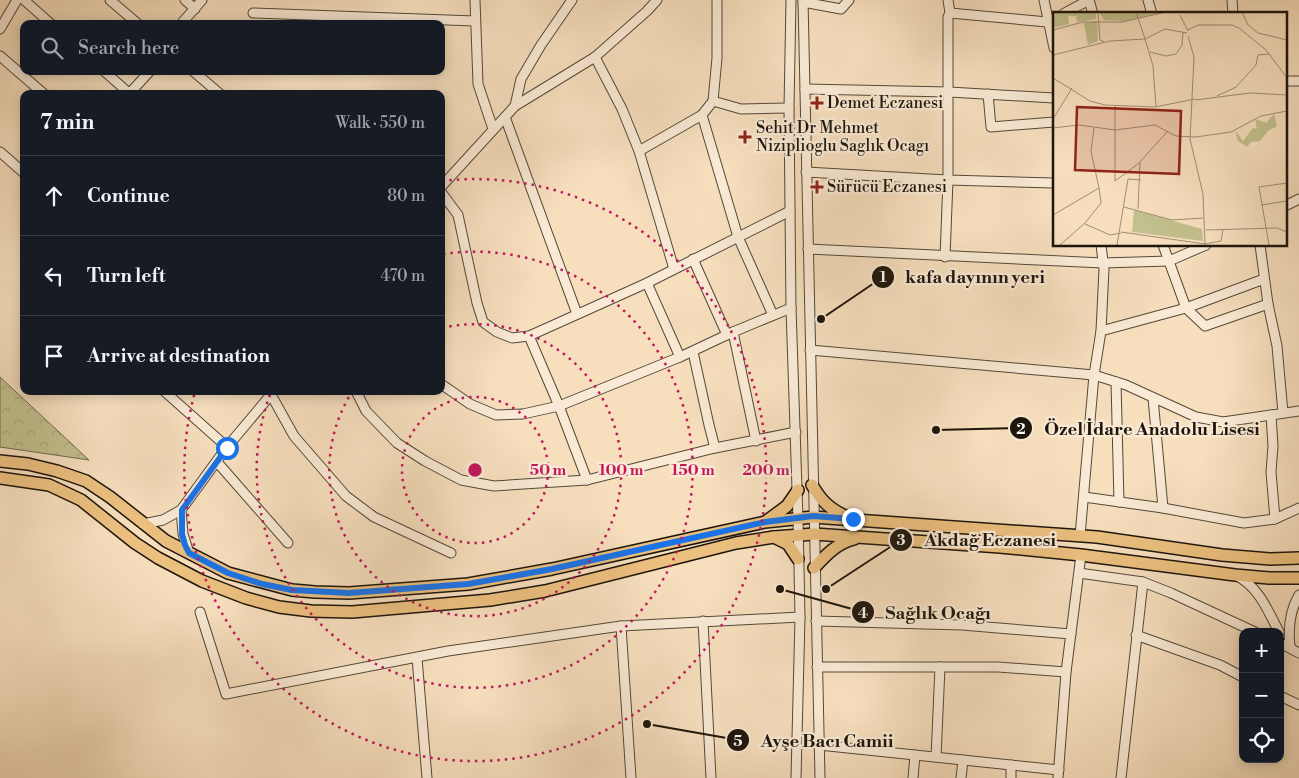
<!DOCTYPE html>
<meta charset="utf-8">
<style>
body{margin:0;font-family:"Libre Bodoni",serif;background:#242831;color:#f1f3f6}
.controls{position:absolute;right:15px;bottom:15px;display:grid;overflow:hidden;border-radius:10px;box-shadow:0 2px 12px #0003}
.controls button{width:45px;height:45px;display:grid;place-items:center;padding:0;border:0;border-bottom:1px solid #363941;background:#171b24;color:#f1f3f6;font:25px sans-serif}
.stop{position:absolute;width:15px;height:15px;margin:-11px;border:4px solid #1a73e8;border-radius:50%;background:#fff}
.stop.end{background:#1a73e8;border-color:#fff;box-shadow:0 1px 5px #0008}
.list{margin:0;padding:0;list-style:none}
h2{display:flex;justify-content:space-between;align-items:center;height:65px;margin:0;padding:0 20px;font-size:21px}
h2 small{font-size:16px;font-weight:400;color:#9ea1a6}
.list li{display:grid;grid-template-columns:32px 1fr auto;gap:15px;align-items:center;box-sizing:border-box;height:80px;padding:0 20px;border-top:1px solid #363941}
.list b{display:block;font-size:19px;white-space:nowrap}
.list em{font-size:16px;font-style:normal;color:#9ea1a6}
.icon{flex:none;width:28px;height:28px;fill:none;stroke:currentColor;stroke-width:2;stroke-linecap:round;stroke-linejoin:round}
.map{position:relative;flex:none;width:1299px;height:778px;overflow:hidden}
.search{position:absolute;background:#171b24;box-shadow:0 2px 12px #0003;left:20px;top:20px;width:425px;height:55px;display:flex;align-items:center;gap:12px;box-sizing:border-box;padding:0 18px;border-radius:10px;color:#9ea1a6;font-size:19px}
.panel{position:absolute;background:#171b24;box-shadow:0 2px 12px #0003;left:20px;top:90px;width:425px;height:305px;border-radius:10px}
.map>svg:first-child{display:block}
.park{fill:url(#park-crowns);stroke:#6f6a4d}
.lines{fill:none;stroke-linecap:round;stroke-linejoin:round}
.minor-casing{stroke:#534838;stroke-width:11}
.major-casing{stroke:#1c150c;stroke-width:14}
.minor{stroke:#faead5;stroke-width:9}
.major{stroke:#ecc07f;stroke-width:11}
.route{stroke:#1a73e8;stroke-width:6}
.ring{fill:none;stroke:#c2185b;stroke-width:2.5;stroke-dasharray:2.5 5}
.poi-dot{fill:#8f2418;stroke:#faead5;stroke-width:2}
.labels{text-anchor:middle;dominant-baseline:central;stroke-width:4.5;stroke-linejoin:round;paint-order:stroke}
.poi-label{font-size:16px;fill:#1c150c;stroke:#faead5;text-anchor:start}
.inset-road{fill:none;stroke:#9f8e77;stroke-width:1}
.view{fill:#8f2418;fill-opacity:0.15;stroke:#8f2418;stroke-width:2.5}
.inset-edge{fill:none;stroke:#1c150c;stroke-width:2.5}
.centre{fill:#c2185b;stroke:#faead5;stroke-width:2.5}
.ring-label{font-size:15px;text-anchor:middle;font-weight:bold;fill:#c2185b;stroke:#faead5;stroke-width:4.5;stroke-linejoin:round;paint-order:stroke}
.leader{fill:none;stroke:#1c150c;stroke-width:2}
.callout-dot{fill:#1c150c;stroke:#faead5;stroke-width:2}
.mark-label{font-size:15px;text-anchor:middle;font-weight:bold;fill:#fff}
.callout-label{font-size:18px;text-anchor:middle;font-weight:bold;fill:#1c150c;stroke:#faead5;stroke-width:4.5;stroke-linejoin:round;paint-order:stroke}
</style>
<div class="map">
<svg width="1299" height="778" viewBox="0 0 1299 778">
<defs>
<pattern id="park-crowns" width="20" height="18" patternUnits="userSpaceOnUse" patternTransform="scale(1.25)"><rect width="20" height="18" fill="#c2c08e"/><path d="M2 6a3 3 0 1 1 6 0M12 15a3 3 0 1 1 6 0" fill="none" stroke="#a6a479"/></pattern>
</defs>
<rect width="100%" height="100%" fill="#f7dfbe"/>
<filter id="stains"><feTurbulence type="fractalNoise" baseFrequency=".004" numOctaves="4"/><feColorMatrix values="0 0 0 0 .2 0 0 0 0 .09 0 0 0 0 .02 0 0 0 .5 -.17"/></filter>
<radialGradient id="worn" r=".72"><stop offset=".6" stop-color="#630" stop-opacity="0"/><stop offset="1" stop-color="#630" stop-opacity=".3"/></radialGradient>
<polygon class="park" points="0,377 89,460 0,447"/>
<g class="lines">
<g class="minor-casing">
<g id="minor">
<polyline points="24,0 51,24"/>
<polyline points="110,0 138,24"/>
<polyline points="185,0 195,9"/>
<polyline points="475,0 478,84 493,129"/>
<polyline points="717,0 717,58 713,101 702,115 738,237 773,315"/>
<polyline points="791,0 789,108 791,308 798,519 800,617 796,778"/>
<polyline points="803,0 820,778"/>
<polyline points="1044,0 1054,48"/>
<polyline points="1089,0 1093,14"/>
<polyline points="1148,0 1152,14"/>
<polyline points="1232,0 1233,14"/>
<polyline points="803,2 841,9 849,0"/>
<polyline points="253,13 475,21"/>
<polyline points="950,13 1047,22 1054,19"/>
<polyline points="1063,14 1089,0"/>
<polyline points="181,24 202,0"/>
<polyline points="0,29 17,0"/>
<polyline points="0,56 44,94"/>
<polyline points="595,57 622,109 639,151 674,269"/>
<polyline points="104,71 130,94"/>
<polyline points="193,71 220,94"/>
<polyline points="1285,81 1299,81"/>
<polyline points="805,89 949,92 1054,98"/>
<polyline points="129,94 150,71"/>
<polyline points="988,94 991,127 1054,122"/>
<polyline points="713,101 741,109 789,108"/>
<polyline points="515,106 521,79 541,45 572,0"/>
<polyline points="505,117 577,314"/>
<polyline points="639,151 702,115"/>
<polyline points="0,152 24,173"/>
<polyline points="806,172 948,180 1054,183"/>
<polyline points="441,187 515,106 595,57 647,11 657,0"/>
<polyline points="441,192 458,215 477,303 483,322 497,332 512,338 529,336 587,310 647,283 790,211"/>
<polyline points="1285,206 1299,199"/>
<polyline points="1163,245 1186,308 1205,326 1268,304"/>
<polyline points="1260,245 1268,304 1277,346 1283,413"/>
<polyline points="808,249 1103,263 1169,261 1206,245"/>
<polyline points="945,257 948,180 948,17 950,13 948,0"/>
<polyline points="693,259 727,335"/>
<polyline points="647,283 680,357"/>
<polyline points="1101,331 1186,308 1264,279"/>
<polyline points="733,332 756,441"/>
<polyline points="529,336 559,406 587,480"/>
<polyline points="810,350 1094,375 1126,385 1196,417 1223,422 1299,411"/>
<polyline points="693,352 709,425 715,448"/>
<polyline points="1116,382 1119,502"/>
<polyline points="441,384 470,404 496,415 523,414 559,406 680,357 733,332 791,308"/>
<polyline points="164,391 227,447"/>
<polyline points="269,391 294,436 346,496 374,517 451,553"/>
<polyline points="356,391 366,411 397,443 425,461 461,480 494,486 587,480 715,448 796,432"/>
<polyline points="1153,398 1163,508"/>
<polyline points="1271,415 1273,446 1271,472 1275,519"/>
<polyline points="217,462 288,543"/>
<polyline points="1084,497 1163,508 1244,523 1275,519 1299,508"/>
<polyline points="181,510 183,534 189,553"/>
<polyline points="143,524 163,520 181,510 227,447 274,391"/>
<polyline points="1080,536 1094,375 1101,331 1104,269 1101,245"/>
<polyline points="1079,573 1143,582 1171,593 1255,632"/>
<path d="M1237,576C1259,587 1268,611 1279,632"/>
<polyline points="200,612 226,694 448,651 621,626 800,617"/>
<polyline points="703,621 711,778"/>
<polyline points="816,621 962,625 1071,634"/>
<polyline points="621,626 631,778"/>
<polyline points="1136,635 1220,665 1243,677"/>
<polyline points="1280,643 1299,653"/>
<path d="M1290,647C1288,629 1289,612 1299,595"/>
<polyline points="417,658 427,778"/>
<polyline points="817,667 998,667 1066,672"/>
<polyline points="1280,696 1299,705"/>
<polyline points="819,745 1059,770"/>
<polyline points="936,757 940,667"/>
<polyline points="913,778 915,755"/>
<polyline points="961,778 963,760"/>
<polyline points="1011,778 1011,765"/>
<polyline points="1058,778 1066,672 1081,555"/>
<polyline points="1121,778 1143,582"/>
</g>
</g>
<g class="major-casing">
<g id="major">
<polyline points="0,461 28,464 57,471 86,481 110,497 166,541 228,573 292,590 315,592 349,593 468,584 552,569 765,522 813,517 1097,537 1222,555 1270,559 1299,558"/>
<polyline points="0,478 49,485 81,500 135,543 158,558 202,581 246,598 279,607 311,611 352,612 490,600 545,591 736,543 774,537 814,534 1000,547 1081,555 1235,575 1269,578 1299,578"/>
<path d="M812,485C822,502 830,509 847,517"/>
<polyline points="768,520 787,506 798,490"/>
<polyline points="774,537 788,544 798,559"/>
<path d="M814,568C826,555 837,543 854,539"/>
</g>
</g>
<use href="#minor" class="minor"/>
<use href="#major" class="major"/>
</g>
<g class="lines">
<polyline class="route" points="227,448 182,510 182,534 185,545 189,553 228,573 262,584 292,590 349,593 468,584 552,569 765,522 813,516 853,519"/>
</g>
<g class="ring">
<circle cx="475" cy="470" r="73"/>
<path d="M442 328A146 146 0 1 1 352 392"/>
<path d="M443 254A218 218 0 1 1 271 392"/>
<path d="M442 181A291 291 0 1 1 195 392"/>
</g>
<g class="poi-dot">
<path d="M814.5 95.5h5v5h5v5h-5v5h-5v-5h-5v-5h5z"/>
<path d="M742.5 129.5h5v5h5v5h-5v5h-5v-5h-5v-5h5z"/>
<path d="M814.5 179.5h5v5h5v5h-5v5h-5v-5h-5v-5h5z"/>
</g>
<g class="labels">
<g class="poi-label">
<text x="827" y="103">Demet Eczanesi</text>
<text x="756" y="128">Sehit Dr Mehmet<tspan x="756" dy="18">Niziplioglu Saglık Ocagı</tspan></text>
<text x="827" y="187">Sürücü Eczanesi</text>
</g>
</g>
<g transform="translate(1053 12)">
<rect width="234" height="234" fill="#f7dfbe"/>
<path d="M0,0H43V7L24,10L23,4H15L16,12L0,16ZM46,0H111L72,9L51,8ZM44,9L45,29L35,33L31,11ZM221,102L224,114L215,119L207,129L198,130L194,135L184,128L183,119L190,129L200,116L204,117L202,107L213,111ZM81,198L149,217L150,229L79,220Z" fill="#c2c08e"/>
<path class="inset-road" d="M45,0L47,28L51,30M83,0L92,27M189,0L195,13L205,21L234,28M127,3L135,19M0,18L30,10H69L113,0M135,18L145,13H179L186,16L213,38L234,66M135,24L141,45L137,127L150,182L152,233M92,27L100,54L103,94M97,40L113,44L123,42L129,33L130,20M0,43L57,29L92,27L112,17L134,21M0,66L37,89L52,93L102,95L142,87M164,84L183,75L203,53L205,43L216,42M142,88L197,81L234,83M0,107L19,76M0,116L26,113L62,118L102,113L123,124L143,125L178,120L208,104L234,99M41,116L38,139L46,176M62,169V94M62,169L85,152L115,119M208,193L234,189M71,195L119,208L150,206M85,197L87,150M0,203L46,176L48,191L32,211L7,233M32,212L57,223L68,221M153,218L224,216L234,220M68,220L152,232M152,232L168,229L170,217M64,233L75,167L88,168M216,233L206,175L234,171"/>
<path class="view" d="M24,95L128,99L126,162L22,158Z"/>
<rect width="234" height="234" class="inset-edge"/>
</g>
<circle cx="475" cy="470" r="8" class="centre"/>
<g class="ring-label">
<text x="548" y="475">50 m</text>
<text x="621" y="475">100 m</text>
<text x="693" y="475">150 m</text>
<text x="766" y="475">200 m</text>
</g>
<path class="leader" d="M821 319L883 277M936 430L1021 428M826 589L901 540M780 589L863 612M647 724L738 740"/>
<g class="callout-dot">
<circle cx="821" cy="319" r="5"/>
<circle cx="936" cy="430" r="5"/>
<circle cx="826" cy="589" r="5"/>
<circle cx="780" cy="589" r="5"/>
<circle cx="647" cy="724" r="5"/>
<circle cx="883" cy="277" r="12"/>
<circle cx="1021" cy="428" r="12"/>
<circle cx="901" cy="540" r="12"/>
<circle cx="863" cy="612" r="12"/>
<circle cx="738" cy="740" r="12"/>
</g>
<g class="mark-label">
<text x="883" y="282">1</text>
<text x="1021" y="434">2</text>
<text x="901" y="545">3</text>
<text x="863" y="618">4</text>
<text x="738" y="746">5</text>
</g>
<g class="callout-label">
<text x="975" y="283">kafa dayının yeri</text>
<text x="1152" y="435">Özel İdare Anadolu Lisesi</text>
<text x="990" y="546">Akdağ Eczanesi</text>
<text x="938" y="619">Sağlık Ocağı</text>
<text x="827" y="747">Ayşe Bacı Camii</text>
</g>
<rect width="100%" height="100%" filter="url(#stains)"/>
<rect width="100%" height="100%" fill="url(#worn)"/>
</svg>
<div class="controls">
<button>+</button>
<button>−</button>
<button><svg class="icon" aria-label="locate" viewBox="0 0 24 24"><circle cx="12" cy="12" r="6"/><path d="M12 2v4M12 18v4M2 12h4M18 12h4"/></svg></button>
</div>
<div class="stop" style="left:227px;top:448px"></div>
<div class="stop end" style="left:853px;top:519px"></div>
<div class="search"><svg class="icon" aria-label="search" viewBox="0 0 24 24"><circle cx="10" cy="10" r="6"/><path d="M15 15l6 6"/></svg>Search here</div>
<section class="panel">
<h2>7 min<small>Walk · 550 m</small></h2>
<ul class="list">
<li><svg class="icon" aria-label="ahead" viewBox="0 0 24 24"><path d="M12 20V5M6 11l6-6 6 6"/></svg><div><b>Continue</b></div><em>80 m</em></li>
<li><svg class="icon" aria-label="left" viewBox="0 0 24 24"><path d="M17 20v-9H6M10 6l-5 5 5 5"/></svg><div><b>Turn left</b></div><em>470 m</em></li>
<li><svg class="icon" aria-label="arrive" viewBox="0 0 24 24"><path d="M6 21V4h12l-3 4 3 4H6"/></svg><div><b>Arrive at destination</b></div></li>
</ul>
</section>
</div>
